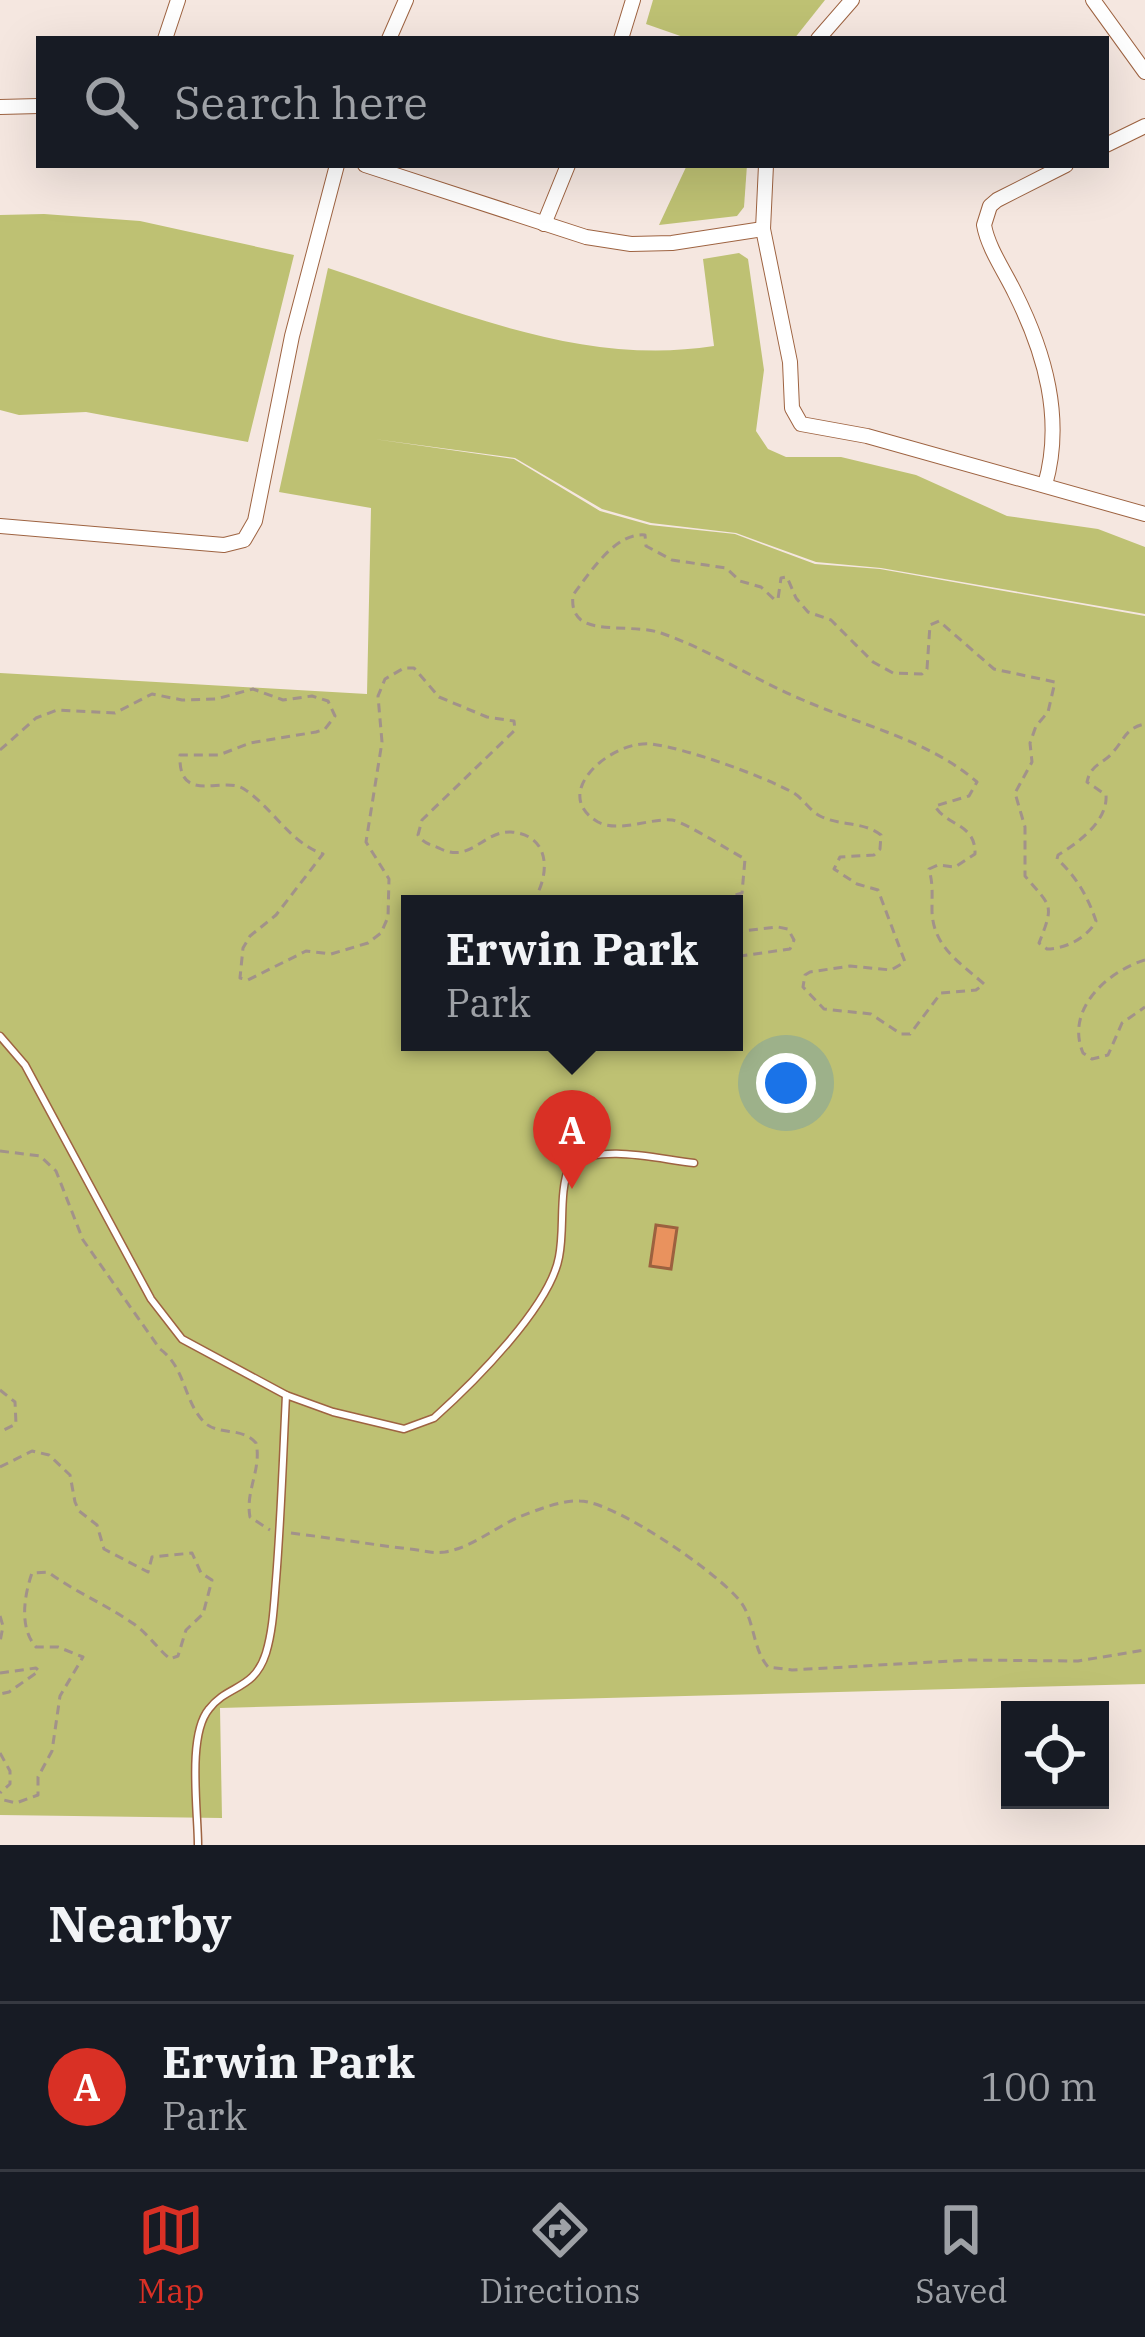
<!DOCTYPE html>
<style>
body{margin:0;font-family:"IBM Plex Serif",serif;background:#242831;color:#f1f3f6}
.controls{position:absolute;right:36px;bottom:36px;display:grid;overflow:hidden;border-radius:0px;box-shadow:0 12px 48px #0002}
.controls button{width:108px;height:108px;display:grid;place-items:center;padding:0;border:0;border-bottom:3px solid #363941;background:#171b24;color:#f1f3f6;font:60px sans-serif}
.you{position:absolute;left:786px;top:1083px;width:42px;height:42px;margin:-30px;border:9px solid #fff;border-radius:50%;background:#1a73e8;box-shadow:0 0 0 18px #1a73e833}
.badge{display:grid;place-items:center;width:78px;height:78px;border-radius:50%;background:#d93025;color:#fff;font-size:39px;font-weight:700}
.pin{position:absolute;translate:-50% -99px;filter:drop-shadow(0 3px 6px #0008)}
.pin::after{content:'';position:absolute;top:63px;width:42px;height:36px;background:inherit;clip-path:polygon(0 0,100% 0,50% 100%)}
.popup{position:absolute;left:401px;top:895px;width:342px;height:156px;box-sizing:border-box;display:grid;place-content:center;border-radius:0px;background:#171b24;filter:drop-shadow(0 3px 9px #0005);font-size:39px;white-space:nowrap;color:#9ea1a6}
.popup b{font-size:45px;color:#f1f3f6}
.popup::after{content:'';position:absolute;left:50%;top:100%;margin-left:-24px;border:24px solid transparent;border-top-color:#171b24}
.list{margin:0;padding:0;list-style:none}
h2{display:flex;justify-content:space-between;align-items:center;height:156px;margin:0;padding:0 48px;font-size:51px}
h2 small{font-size:39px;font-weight:400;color:#9ea1a6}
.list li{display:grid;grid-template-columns:78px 1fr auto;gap:36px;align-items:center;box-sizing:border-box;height:168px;padding:0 48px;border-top:3px solid #363941}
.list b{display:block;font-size:45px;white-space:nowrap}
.list p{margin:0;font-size:39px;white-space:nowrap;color:#9ea1a6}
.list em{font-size:39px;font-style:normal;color:#9ea1a6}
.icon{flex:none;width:66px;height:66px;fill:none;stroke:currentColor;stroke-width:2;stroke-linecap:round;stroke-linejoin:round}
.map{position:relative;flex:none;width:1145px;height:1845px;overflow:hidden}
.search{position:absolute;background:#171b24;box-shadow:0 12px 48px #0002;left:36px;right:36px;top:36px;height:132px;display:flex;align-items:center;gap:30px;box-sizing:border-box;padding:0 42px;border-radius:0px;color:#9ea1a6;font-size:45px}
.sheet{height:324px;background:#171b24}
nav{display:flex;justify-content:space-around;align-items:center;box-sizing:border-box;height:168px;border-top:3px solid #363941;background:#171b24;font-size:33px;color:#9ea1a6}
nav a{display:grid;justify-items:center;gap:6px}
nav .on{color:#d93025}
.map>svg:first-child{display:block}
.green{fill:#bec173;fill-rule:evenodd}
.building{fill:#e9925e;stroke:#9c613f;stroke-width:3}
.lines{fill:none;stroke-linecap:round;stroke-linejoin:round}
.lane-casing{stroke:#9e6341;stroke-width:9}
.street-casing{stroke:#9e6341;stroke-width:16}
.path{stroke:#a2928a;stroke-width:3;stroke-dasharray:9 6;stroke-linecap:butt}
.lane{stroke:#fff;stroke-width:6}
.street{stroke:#fff;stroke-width:14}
</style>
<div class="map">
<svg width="1145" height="1845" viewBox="0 0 1145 1845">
<rect width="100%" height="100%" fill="#f5e7e0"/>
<g class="green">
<polygon points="653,0 825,0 794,39 689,39 646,24"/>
<polygon points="687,165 747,165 744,207 737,216 659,225"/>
<polygon points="44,214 140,221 294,255 248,442 86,412 19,415 0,410 0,215"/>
<path d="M739,253L748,259L764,370L756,431L768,449L786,457H841L916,475L1007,516L1098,529L1145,547V614L881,568L816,562L736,533L651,523L602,509L515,458L374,439L514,459L600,511L650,525L735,534L815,564L880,569L1145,616V1684L220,1708L222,1818L0,1815V673L367,694L371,508L279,492L328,268C453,309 580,367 714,346L703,259ZM410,904H734V1042H410Z"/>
</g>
<polygon class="building" points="656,1225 677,1228 671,1269 650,1266"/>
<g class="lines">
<g class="lane-casing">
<g id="lane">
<path d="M0,1036L25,1065L151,1299L182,1339L286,1395L333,1412L404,1429L434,1418C472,1384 550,1307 559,1257C565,1227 558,1193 570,1164C603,1144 657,1159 694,1163"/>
<path d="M198,1845C198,1811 187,1735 209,1709C228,1684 254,1691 266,1653C273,1630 274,1604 276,1580C281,1518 283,1457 286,1395"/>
</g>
</g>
<g class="street-casing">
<g id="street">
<polyline points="1093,0 1145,72"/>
<polyline points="165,39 178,0"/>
<polyline points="389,39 406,0"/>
<polyline points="621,39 633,0"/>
<polyline points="818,39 852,0"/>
<polyline points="0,107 39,106"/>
<polyline points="1106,145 1145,126"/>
<polyline points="365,165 586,237 631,244 672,243 763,229"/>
<polyline points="766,165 763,229 790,362 792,408 801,424 867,436 1145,514"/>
<polyline points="544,224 568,165"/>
<path d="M1045,485C1064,419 1045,353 1015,293C1005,272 988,248 984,225L990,206L997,200L1066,165"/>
<polyline points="0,526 224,545 244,540 255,521 292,336 337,165"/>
</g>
</g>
<g class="path">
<path d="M0,750L36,718L57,710L115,713L152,694L182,700L216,699L253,689L283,700L312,696L328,701L335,716L325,729L316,732L250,743L219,755H180C178,806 223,775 244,789C273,808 289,842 323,854L276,915L250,936L243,948L240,978L248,980L306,951L331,954L368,943L381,933L388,917L389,879L366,842L382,742L378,696L385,679L404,668H414L439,697L487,717L514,721L515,730L422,820L418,835C425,845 431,844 441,849C471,863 483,831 511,832C553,835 550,879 531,904"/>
<path d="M707,904L742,893L745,859C730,851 685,822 672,820C650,818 619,833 598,822C548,793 613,739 652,744C688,749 760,775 792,792C803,798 810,811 820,816C839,826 863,821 881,835L880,849L874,855L840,857L834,869L857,884L878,890L905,962L891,970L850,966L810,972L805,975L803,987L824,1009L871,1014L901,1034H910L941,993L976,990L984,984C958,961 931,945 932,907C932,892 933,884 929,869L938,865L955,867L975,854C976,823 946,826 935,806L969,796L977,782C929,740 860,725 803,700C755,680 710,650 661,633C638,625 596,632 581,620C573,613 572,605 573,595C589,574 615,532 645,535L646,546L672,560L726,568L740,581L761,587L775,600L778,599L781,578L787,577L796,598L808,612L831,620L873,662L893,673L922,674L927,669L930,625L939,621L994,669L1055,682L1048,712L1036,726L1030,743L1032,762L1015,793L1025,827V876C1051,907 1055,903 1039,943L1047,949C1066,949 1088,937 1096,921C1088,897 1076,876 1057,859L1058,855C1078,843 1108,821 1106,795L1087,782C1091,763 1103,765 1114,751C1125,738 1126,728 1145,724"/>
<polyline points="734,932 778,927 788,929 794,940 790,949 734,957"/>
<path d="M1145,960C1106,972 1065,1010 1083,1053L1092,1059L1108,1055L1122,1023L1145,1007"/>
<path d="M0,1151L40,1156L56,1171L83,1240L160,1349C186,1368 183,1400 204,1422C218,1436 241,1426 256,1443C262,1469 245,1491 250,1517L270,1530"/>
<polyline points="0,1390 15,1402 16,1424 0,1432"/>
<path d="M0,1467L32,1451L49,1455L70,1475L75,1502L79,1511L97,1525L104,1549L148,1572L152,1557L192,1553L201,1573L212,1580L203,1614L186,1630L178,1656L170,1659C157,1648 148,1634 134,1624C105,1604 75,1592 48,1572L32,1573C24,1596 19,1628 36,1647H58L83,1657L60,1696L52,1751L38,1777V1795L16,1803L0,1799"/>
<path d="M291,1533C331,1538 369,1544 409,1549C422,1550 432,1554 445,1552C473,1547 494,1528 519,1517C537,1510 561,1500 580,1501C616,1502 718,1573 740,1601C755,1620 752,1648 768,1667L792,1670L969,1660L1078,1661L1145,1650"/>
<polyline points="0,1616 3,1626 0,1642"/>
<polyline points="0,1673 36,1668 39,1671 9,1692 0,1694"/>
<polyline points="0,1753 10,1771 10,1784 0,1793"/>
</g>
<use href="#lane" class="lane"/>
<use href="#street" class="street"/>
</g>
</svg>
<div class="controls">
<button><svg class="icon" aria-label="locate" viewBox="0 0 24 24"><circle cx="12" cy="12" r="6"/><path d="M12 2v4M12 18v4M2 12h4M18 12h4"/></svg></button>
</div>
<div class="you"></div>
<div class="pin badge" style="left:572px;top:1189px">A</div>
<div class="popup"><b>Erwin Park</b>Park</div>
<div class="search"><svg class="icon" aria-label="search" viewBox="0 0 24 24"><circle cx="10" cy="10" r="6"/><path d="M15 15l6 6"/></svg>Search here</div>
</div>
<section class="sheet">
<h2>Nearby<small></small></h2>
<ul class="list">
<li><span class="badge">A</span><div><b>Erwin Park</b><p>Park</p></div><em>100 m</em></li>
</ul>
</section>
<nav>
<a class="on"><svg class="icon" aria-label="map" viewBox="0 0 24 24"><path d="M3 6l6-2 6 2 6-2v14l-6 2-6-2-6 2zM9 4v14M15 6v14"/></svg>Map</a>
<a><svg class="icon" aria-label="directions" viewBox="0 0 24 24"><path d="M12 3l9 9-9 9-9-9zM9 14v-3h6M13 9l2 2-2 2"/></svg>Directions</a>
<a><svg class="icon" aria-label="saved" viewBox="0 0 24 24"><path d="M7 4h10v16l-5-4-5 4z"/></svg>Saved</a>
</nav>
